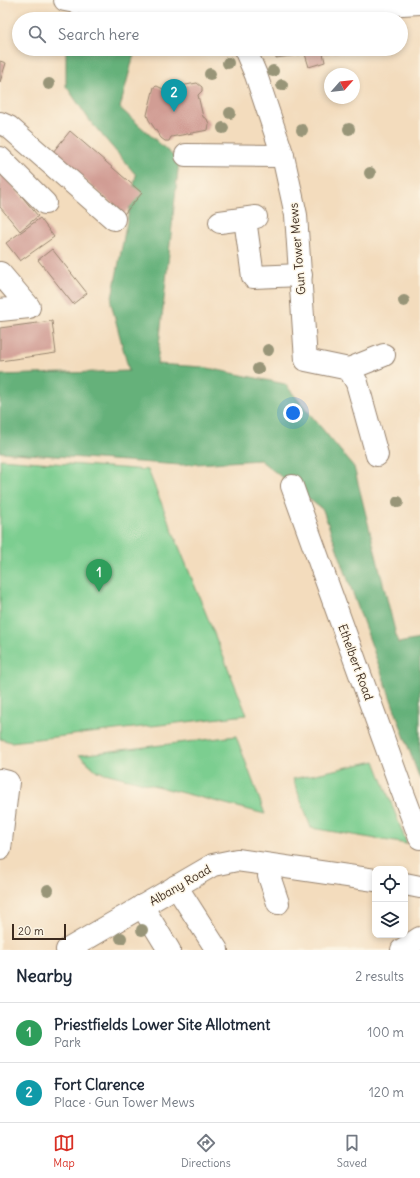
<!DOCTYPE html>
<meta charset="utf-8">
<style>
body{margin:0;font-family:Delius,sans-serif;background:#f2f2f3;color:#1f2937}
.controls{position:absolute;right:12px;bottom:12px;display:grid;overflow:hidden;border-radius:8px;box-shadow:0 2px 6px #0003}
.controls button{width:36px;height:36px;display:grid;place-items:center;padding:0;border:0;border-bottom:1px solid #e0e1e3;background:#fff;color:#1f2937;font:20px sans-serif}
.compass{position:absolute;left:324px;top:68px;width:36px;height:36px;border-radius:50%;background:#fff;box-shadow:0 2px 6px #0003;rotate:63deg}
.scale{position:absolute;left:12px;bottom:10px;width:54px;box-sizing:border-box;padding-left:4px;border:2px solid #3b2a1e;border-top:0;font-size:11px;line-height:14px;white-space:nowrap;color:#3b2a1e;-webkit-text-stroke:3px #fcf5e5;paint-order:stroke}
.you{position:absolute;left:293px;top:413px;width:14px;height:14px;margin:-10px;border:3px solid #fff;border-radius:50%;background:#1a73e8;box-shadow:0 0 0 6px #1a73e833}
.badge{display:grid;place-items:center;width:26px;height:26px;border-radius:50%;background:#d93025;color:#fff;font-size:13px;font-weight:700}
.pin{position:absolute;translate:-50% -33px;filter:drop-shadow(0 1px 2px #0008)}
.pin::after{content:'';position:absolute;top:21px;width:14px;height:12px;background:inherit;clip-path:polygon(0 0,100% 0,50% 100%)}
.list{margin:0;padding:0;list-style:none}
h2{display:flex;justify-content:space-between;align-items:center;height:52px;margin:0;padding:0 16px;font-size:17px}
h2 small{font-size:13px;font-weight:400;color:#747a83}
.list li{display:grid;grid-template-columns:26px 1fr auto;gap:12px;align-items:center;box-sizing:border-box;height:60px;padding:0 16px;border-top:1px solid #e0e1e3}
.list b{display:block;font-size:15px;white-space:nowrap}
.list p{margin:0;font-size:13px;white-space:nowrap;color:#747a83}
.list em{font-size:13px;font-style:normal;color:#747a83}
.icon{flex:none;width:22px;height:22px;fill:none;stroke:currentColor;stroke-width:2;stroke-linecap:round;stroke-linejoin:round}
.map{position:relative;flex:none;width:420px;height:950px;overflow:hidden}
.search{position:absolute;background:#fff;box-shadow:0 2px 6px #0003;left:12px;right:12px;top:12px;height:44px;display:flex;align-items:center;gap:10px;box-sizing:border-box;padding:0 14px;border-radius:22px;color:#747a83;font-size:15px}
.sheet{height:172px;background:#fff}
nav{display:flex;justify-content:space-around;align-items:center;box-sizing:border-box;height:56px;border-top:1px solid #e0e1e3;background:#fff;font-size:11px;color:#747a83}
nav a{display:grid;justify-items:center;gap:2px}
nav .on{color:#d93025}
.map>svg:first-child{display:block}
.green{fill:#7cce90;stroke:#5c7c57}
.forest{fill:#65b17a;stroke:#506e4c}
.building{fill:#d19d94}
.lines{fill:none;stroke-linecap:round;stroke-linejoin:round}
.minor-casing{stroke:#97836e;stroke-width:24}
.major-casing{stroke:#97836e;stroke-width:24}
.minor{stroke:#fff;stroke-width:22}
.major{stroke:#fff;stroke-width:22}
.tree{fill:#989578}
.labels{text-anchor:middle;dominant-baseline:central;stroke-width:3;stroke-linejoin:round;paint-order:stroke}
.street-label{font-size:12px;fill:#3b2a1e;stroke:#fcf5e5}
</style>
<div class="map">
<svg width="420" height="950" viewBox="0 0 420 950">
<rect width="100%" height="100%" fill="#fcf5e5"/>
<filter id="ink" filterUnits="userSpaceOnUse"><feTurbulence type="fractalNoise" baseFrequency=".025" numOctaves="2"/><feDisplacementMap in="SourceGraphic" scale="8" xChannelSelector="R" yChannelSelector="G"/><feConvolveMatrix kernelMatrix="1 2 1 2 8 2 1 2 1" color-interpolation-filters="sRGB"/></filter>
<filter id="wash" filterUnits="userSpaceOnUse"><feTurbulence type="fractalNoise" baseFrequency=".012" numOctaves="4" result="noise"/><feDisplacementMap in="SourceGraphic" scale="16" xChannelSelector="R" yChannelSelector="G"/><feGaussianBlur stdDeviation="0.9" result="paint"/><feColorMatrix in="noise" values="0 0 0 0 0 0 0 0 0 0 0 0 0 0 0 0 0 1.4 0 .05"/><feComposite in="paint" operator="in"/></filter>
<g filter="url(#wash)">
<rect width="100%" height="100%" fill="#f3dcbd"/>
<g class="green">
<polygon points="0,459 148,470 247,715 11,742 0,739"/>
<polygon points="236,736 265,814 97,771 79,755"/>
<polygon points="375,761 407,844 311,828 293,779"/>
</g>
<polygon class="forest" points="66,49 135,50 120,108 179,161 157,364 203,367 285,384 354,467 398,643 420,639 420,780 323,510 260,460 180,465 0,452 0,375 129,371 111,303 136,175 90,121 66,86"/>
<g id="blocks">
<g class="building">
<polygon points="275,49 361,49 361,51 323,53 325,62 309,67 305,54 276,58"/>
<polygon points="0,61 6,63 0,82"/>
<polygon points="197,83 202,87 202,91 198,95 203,117 207,119 209,124 208,130 171,137 169,141 165,141 161,138 149,120 147,115 154,87 157,86 163,89"/>
<polygon points="70,131 142,193 124,214 53,152"/>
<polygon points="0,170 38,216 20,231 0,207"/>
<polygon points="40,218 54,237 20,261 6,243"/>
<polygon points="52,249 87,293 73,304 38,260"/>
<polygon points="52,321 56,353 0,361 0,328"/>
</g>
</g>
</g>
<g filter="url(#ink)">
<use href="#blocks" fill-opacity="0" stroke="#97836e" stroke-width="1"/>
<g class="lines">
<g class="minor-casing">
<g id="minor">
<polyline points="65,0 107,8 329,8 420,3"/>
<polyline points="245,49 256,75 283,156 296,215 306,360 349,369 384,355"/>
<polyline points="0,123 9,127 114,219"/>
<polyline points="186,155 283,156"/>
<polyline points="0,158 45,203"/>
<polyline points="245,219 253,277 301,275"/>
<polyline points="220,222 256,217"/>
<polyline points="0,273 29,307 0,310"/>
<polyline points="349,369 357,383 377,455"/>
<polyline points="292,486 400,785 420,838"/>
<polyline points="0,780 8,782 0,849"/>
<polyline points="271,866 269,876 278,903"/>
<polyline points="405,884 420,887"/>
<polyline points="176,886 217,950"/>
<polyline points="142,906 169,950"/>
<polyline points="67,950 213,865 237,860 375,880"/>
</g>
</g>
<g class="major-casing">
<polyline id="major" points="402,950 420,938"/>
</g>
<use href="#minor" class="minor"/>
<use href="#major" class="major"/>
</g>
<g class="tree">
<circle cx="228" cy="63" r="6"/>
<circle cx="273" cy="71" r="6"/>
<circle cx="210" cy="74" r="6"/>
<circle cx="49" cy="84" r="6"/>
<circle cx="282" cy="85" r="6"/>
<circle cx="230" cy="113" r="6"/>
<circle cx="223" cy="128" r="6"/>
<circle cx="349" cy="129" r="6"/>
<circle cx="302" cy="130" r="6"/>
<circle cx="370" cy="173" r="6"/>
<circle cx="404" cy="301" r="6"/>
<circle cx="268" cy="350" r="6"/>
<circle cx="258" cy="369" r="6"/>
<circle cx="398" cy="502" r="6"/>
<circle cx="48" cy="890" r="6"/>
<circle cx="142" cy="930" r="6"/>
<circle cx="121" cy="938" r="6"/>
</g>
</g>
<g class="labels">
<g class="street-label">
<text transform="translate(297 249) rotate(-95)">Gun Tower Mews</text>
<text transform="translate(356 662) rotate(70)">Ethelbert Road</text>
<text transform="translate(180 885) rotate(-30)">Albany Road</text>
</g>
</g>
</svg>
<div class="controls">
<button><svg class="icon" aria-label="locate" viewBox="0 0 24 24"><circle cx="12" cy="12" r="6"/><path d="M12 2v4M12 18v4M2 12h4M18 12h4"/></svg></button>
<button><svg class="icon" aria-label="layers" viewBox="0 0 24 24"><path d="M12 4l9 5-9 5-9-5zM3 14l9 5 9-5"/></svg></button>
</div>
<svg class="compass" viewBox="-18 -18 36 36"><path d="M0-13l5 13h-10z" fill="#e53935"/><path d="M0 13l5-13h-10z" fill="#747a83"/></svg>
<div class="scale">20 m</div>
<div class="you"></div>
<div class="pin badge" style="left:99px;top:592px;background:#2e9e5b">1</div>
<div class="pin badge" style="left:174px;top:112px;background:#0f9aa8">2</div>
<div class="search"><svg class="icon" aria-label="search" viewBox="0 0 24 24"><circle cx="10" cy="10" r="6"/><path d="M15 15l6 6"/></svg>Search here</div>
</div>
<section class="sheet">
<h2>Nearby<small>2 results</small></h2>
<ul class="list">
<li><span class="badge" style="background:#2e9e5b">1</span><div><b>Priestfields Lower Site Allotment</b><p>Park</p></div><em>100 m</em></li>
<li><span class="badge" style="background:#0f9aa8">2</span><div><b>Fort Clarence</b><p>Place · Gun Tower Mews</p></div><em>120 m</em></li>
</ul>
</section>
<nav>
<a class="on"><svg class="icon" aria-label="map" viewBox="0 0 24 24"><path d="M3 6l6-2 6 2 6-2v14l-6 2-6-2-6 2zM9 4v14M15 6v14"/></svg>Map</a>
<a><svg class="icon" aria-label="directions" viewBox="0 0 24 24"><path d="M12 3l9 9-9 9-9-9zM9 14v-3h6M13 9l2 2-2 2"/></svg>Directions</a>
<a><svg class="icon" aria-label="saved" viewBox="0 0 24 24"><path d="M7 4h10v16l-5-4-5 4z"/></svg>Saved</a>
</nav>
